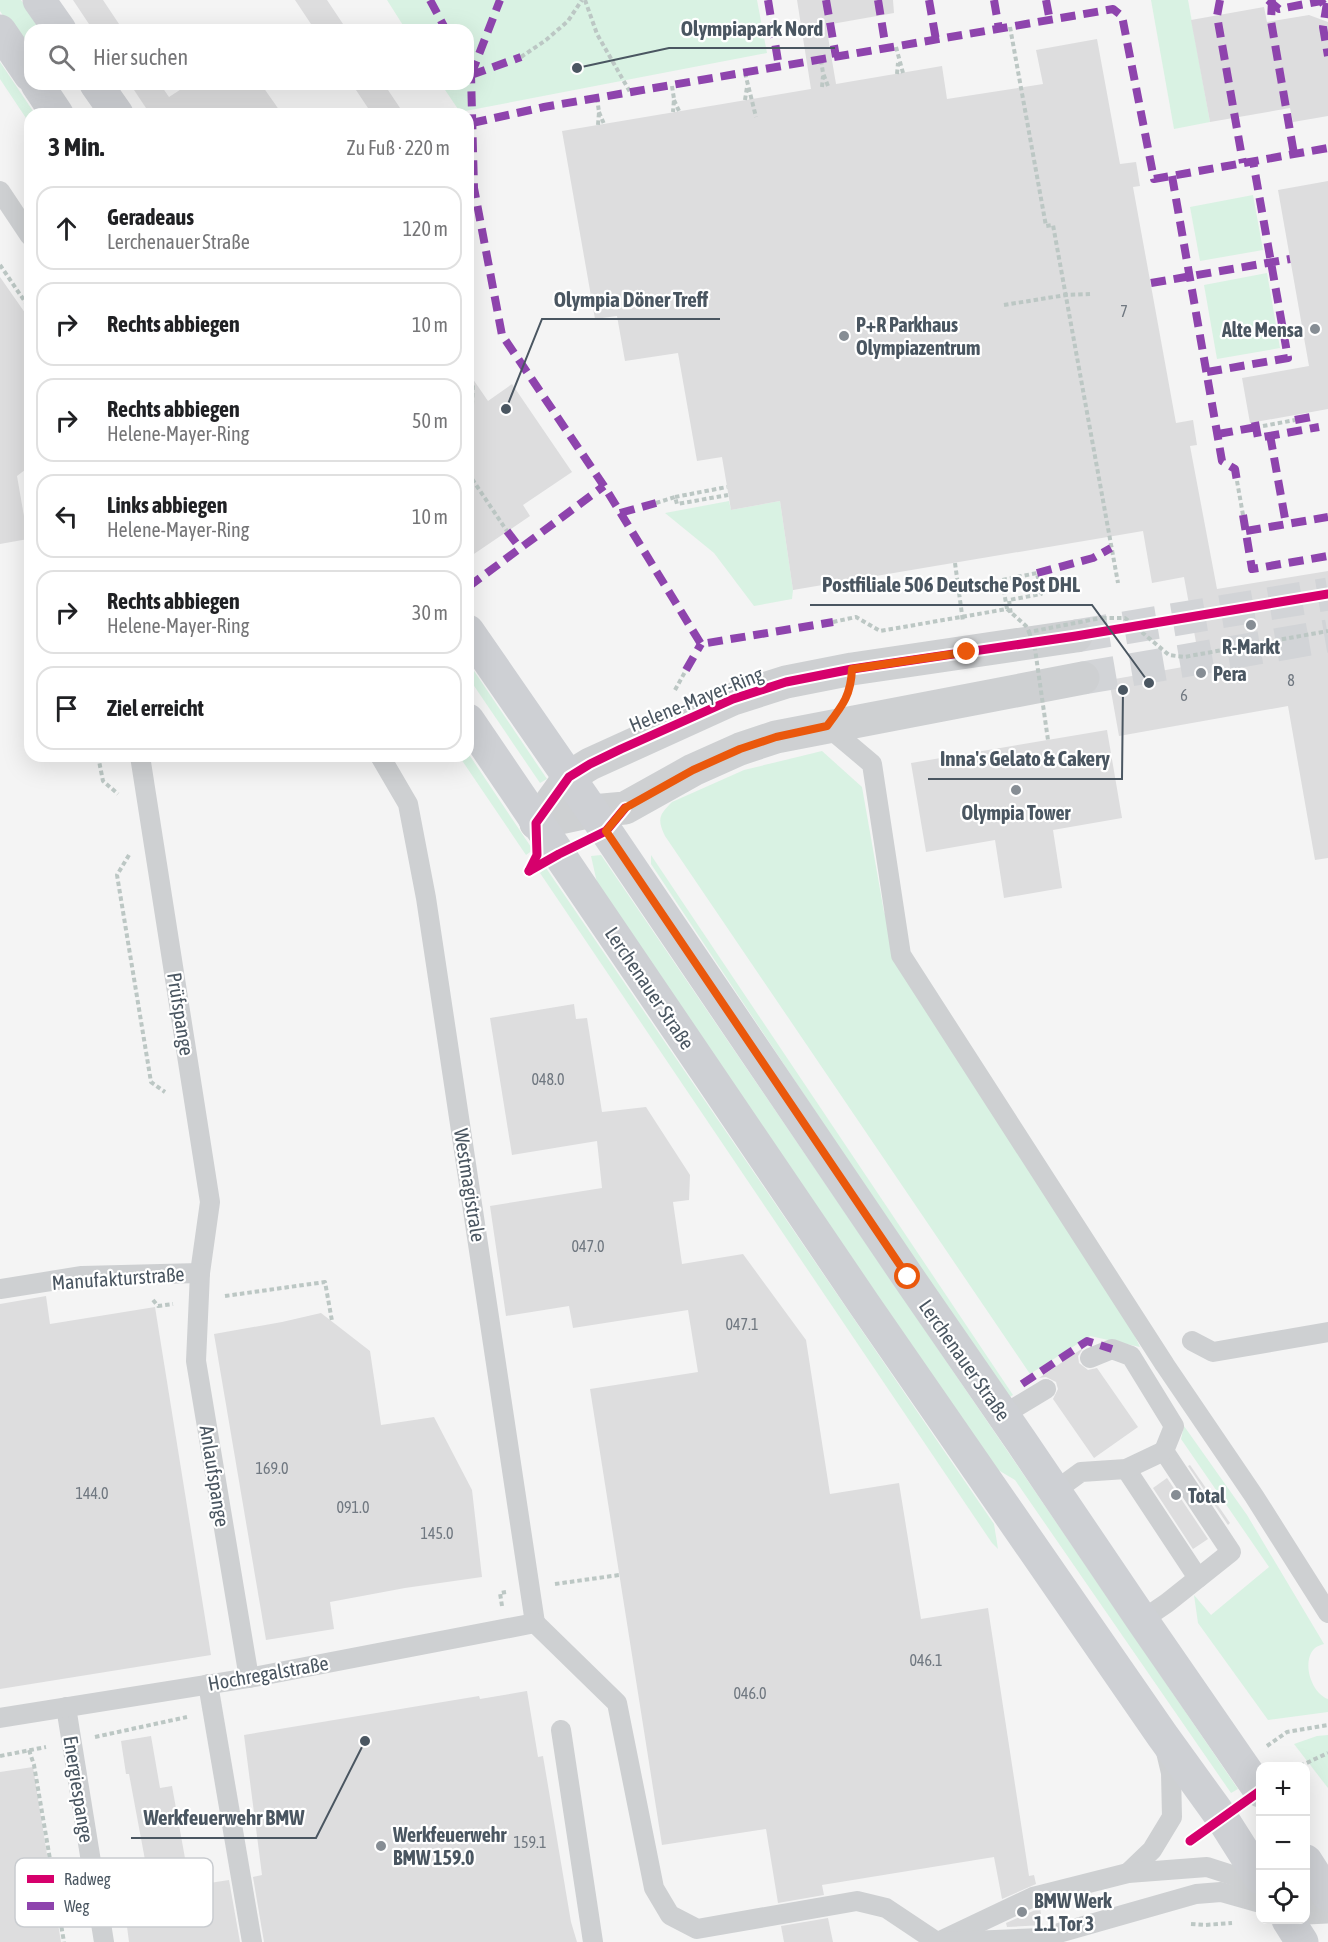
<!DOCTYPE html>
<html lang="de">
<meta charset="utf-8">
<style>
body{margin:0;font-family:"Asap Condensed",sans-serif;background:#f6f6f6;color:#202124}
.controls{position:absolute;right:18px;bottom:18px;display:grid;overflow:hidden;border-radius:12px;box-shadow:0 6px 24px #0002}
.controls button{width:54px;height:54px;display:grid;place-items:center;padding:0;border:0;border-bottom:2px solid #e0e0e0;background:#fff;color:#202124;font:30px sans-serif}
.stop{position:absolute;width:18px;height:18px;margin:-14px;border:4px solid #ea580c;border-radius:50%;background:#fff}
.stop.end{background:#ea580c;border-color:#fff;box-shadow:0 2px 6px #0008}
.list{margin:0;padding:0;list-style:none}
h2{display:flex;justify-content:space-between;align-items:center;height:78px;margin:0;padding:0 24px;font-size:26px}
h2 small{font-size:20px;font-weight:400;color:#757577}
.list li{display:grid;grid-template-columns:39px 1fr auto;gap:18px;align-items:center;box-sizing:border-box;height:84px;margin:0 12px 12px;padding:0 12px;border:2px solid #e0e0e0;border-radius:18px}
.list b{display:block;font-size:22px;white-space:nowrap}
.list p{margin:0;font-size:20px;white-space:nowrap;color:#757577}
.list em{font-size:20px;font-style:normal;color:#757577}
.icon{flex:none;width:33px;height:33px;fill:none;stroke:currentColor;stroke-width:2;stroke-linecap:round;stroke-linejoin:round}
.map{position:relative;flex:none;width:1328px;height:1942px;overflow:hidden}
.search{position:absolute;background:#fff;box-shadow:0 6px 24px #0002;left:24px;top:24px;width:450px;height:66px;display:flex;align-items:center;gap:15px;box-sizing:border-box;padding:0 21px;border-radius:18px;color:#757577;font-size:22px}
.panel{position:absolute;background:#fff;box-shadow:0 6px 24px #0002;left:24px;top:108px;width:450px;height:654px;border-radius:18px}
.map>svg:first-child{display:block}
.green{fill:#d9f2e3}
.building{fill:#ddddde}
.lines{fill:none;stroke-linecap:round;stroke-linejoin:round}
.minor-tunnel{stroke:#d2d4d7;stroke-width:33;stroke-dasharray:33 16;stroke-linecap:butt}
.path{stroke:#bcc7c4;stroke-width:4;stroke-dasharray:4.5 3;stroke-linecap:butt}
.service{stroke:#ced0d2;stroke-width:20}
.minor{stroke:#ced0d2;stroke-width:33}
.secondary{stroke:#ced0d4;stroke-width:33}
.path-bridge{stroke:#bcc7c4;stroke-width:4;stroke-dasharray:4.5 3;stroke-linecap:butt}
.quiet{stroke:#8e44ad;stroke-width:8;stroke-dasharray:15 8;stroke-linecap:butt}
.cycleway-casing{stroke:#fff;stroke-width:13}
.cycleway{stroke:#d6006c;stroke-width:9}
.route{stroke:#ea580c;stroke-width:8}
.poi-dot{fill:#868d94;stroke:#fff;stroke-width:2}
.labels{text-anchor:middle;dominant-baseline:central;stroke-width:4.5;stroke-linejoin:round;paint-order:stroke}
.number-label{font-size:16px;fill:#707881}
.poi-label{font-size:20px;font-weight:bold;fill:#4a5661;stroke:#fff;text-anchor:start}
.street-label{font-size:20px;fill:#4a5661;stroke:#fff}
.key{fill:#fff;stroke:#c9ccd0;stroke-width:1.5}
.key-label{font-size:16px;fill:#4a5661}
.leader{fill:none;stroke:#4a5661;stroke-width:2}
.callout-dot{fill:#4a5661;stroke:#fff;stroke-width:2}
.callout-label{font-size:21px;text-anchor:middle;font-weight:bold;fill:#4a5661;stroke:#fff;stroke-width:4.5;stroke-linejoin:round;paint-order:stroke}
</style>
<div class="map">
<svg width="1328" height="1942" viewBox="0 0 1328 1942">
<rect width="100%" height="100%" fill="#f4f4f4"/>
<g class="green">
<polygon points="0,0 21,0 42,30 30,30 30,56 0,11"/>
<polygon points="387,0 757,0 767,53 460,112 441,84 468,84 468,30 406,30"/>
<polygon points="1151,0 1188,0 1210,122 1174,129"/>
<polygon points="0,62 35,114 30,114 30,124 0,79"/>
<polygon points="1253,195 1263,250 1200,261 1190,207"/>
<polygon points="1267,273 1280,348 1217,359 1204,285"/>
<polygon points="729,501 731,510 780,501 793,590 792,599 754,606 714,553 665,513"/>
<polygon points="468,662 547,779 540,783 468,677"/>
<path d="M822,751L862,787L884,912L1125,1315L1140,1347L1090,1336L1030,1374L665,836C657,819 659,815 672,802L744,770Z"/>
<polygon points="468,753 533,850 526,855 459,756 468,756"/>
<polygon points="601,855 1238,1789 1231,1793 1015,1480 993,1467 598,887 591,856"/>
<polygon points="651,855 1013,1395 1006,1399 651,864"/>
<polygon points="546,868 994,1524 998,1549 992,1543 540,873"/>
<path d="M1184,1426L1247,1515L1324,1644C1321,1645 1317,1646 1315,1648C1301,1661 1311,1693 1328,1699V1712L1268,1720L1198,1623L1194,1595L1211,1615L1269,1567L1181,1439Z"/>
<polygon points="1328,1735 1328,1788 1294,1744 1317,1736"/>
</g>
<g class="building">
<polygon points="73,0 103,0 123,30 93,30"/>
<polygon points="295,0 327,0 347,30 315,30"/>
<polygon points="797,0 893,0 894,13 826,25 836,84 942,66 947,99 1043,84 1036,50 1097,39 1120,164 1136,162 1140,186 1133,187 1176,423 1193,420 1197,445 1190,446 1217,589 1328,571 1328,858 1315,860 1288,706 1119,736 1109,680 1200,664 1184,577 1152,583 1143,531 793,590 780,501 731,510 722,457 697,461 678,353 625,361 617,316 595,319 562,131 811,89"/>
<polygon points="1264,7 1267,22 1309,15 1328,22 1328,116 1293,122 1290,108 1210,122 1191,20"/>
<polygon points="130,84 160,84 169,97 189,84 261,84 282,114 144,114 148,111"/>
<polygon points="352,84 384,84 404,114 372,114"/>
<polygon points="1328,181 1328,409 1250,423 1242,378 1309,366 1278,190"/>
<polygon points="0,277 30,320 30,466 17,476 28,539 0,544"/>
<polygon points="468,372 488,401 512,384 572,472 523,505 530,516 468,558"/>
<polygon points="1107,730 1122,818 1053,830 1062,888 1004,898 995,840 926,852 911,763"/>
<polygon points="574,1004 576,1019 587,1018 602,1112 646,1107 690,1175 689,1200 673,1202 682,1264 743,1254 806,1340 830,1494 899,1483 921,1619 988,1608 1029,1876 1034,1875 1036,1884 1002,1899 994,1857 822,1885 824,1895 778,1903 766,1829 662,1845 590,1389 698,1372 688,1310 573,1328 569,1306 506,1316 490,1206 602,1188 597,1141 512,1155 490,1018"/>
<polygon points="46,1296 50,1324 155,1307 211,1655 0,1689 0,1304"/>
<polygon points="321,1313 370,1351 381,1425 434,1417 472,1490 482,1577 405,1588 330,1602 334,1629 266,1640 214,1334 282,1322"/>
<polygon points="1083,1348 1078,1356 1079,1363 1088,1370 1097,1368 1138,1427 1094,1458 1053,1399 1058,1389 1056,1382 1046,1377 1039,1378"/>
<polygon points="1190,1465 1230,1523 1228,1525 1188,1466"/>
<polygon points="1167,1478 1208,1539 1193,1549 1153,1488"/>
<polygon points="527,1691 538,1757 543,1756 571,1922 577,1942 264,1942 253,1877 262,1875 244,1735 479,1696 480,1699"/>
<polygon points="151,1736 160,1788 172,1786 190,1886 229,1880 240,1942 129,1942 123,1896 151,1892 129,1774 126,1774 121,1741"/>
<polygon points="33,1767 61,1942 0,1942 0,1772"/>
<polygon points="1040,1908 1043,1925 1007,1927 1006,1923"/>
<polygon points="828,1918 833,1942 784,1942 781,1926"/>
</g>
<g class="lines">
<g class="minor-tunnel">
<polyline points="1076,636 1328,594"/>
<polyline points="1083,678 1328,636"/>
</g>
<g class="path">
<polyline points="585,0 597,34 630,92"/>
<polyline points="1010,27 1046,226 1053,225 1118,583"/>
<polyline points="896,47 903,73"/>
<polyline points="521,57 546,40 568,21 582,0"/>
<polyline points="821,60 823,73 828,86"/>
<polyline points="745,73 756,117"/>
<polyline points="897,74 898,63"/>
<polyline points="672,86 674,99 673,112"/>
<polyline points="822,87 823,76"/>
<polyline points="597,98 599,112 598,125"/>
<polyline points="674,100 679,111"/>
<polyline points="745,100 747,87"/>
<polyline points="599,112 604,124"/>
<polyline points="0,265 30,309"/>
<polyline points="1004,305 1066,295 1090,294"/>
<polyline points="1263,426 1295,420"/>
<polyline points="468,427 472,405 473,384"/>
<polyline points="468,473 507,531"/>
<polyline points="1237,481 1243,515"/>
<polyline points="675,497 727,487"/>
<polyline points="656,503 675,497 677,504 728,495"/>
<polyline points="955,563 963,622"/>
<polyline points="1007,609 1002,580 1037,573 1041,594 1009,600 1011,615"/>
<polyline points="1102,618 1125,618 1169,655 1184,657 1328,631"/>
<polyline points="675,690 686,670"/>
<polyline points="98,756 103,781 118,794"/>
<polyline points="129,855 117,875 151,1082 165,1092"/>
<polyline points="225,1296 325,1282 332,1321"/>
<polyline points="153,1300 158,1306 173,1304"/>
<polyline points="555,1584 619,1575"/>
<polyline points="502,1606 500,1593 506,1592"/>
<polyline points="95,1737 187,1717"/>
<polyline points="1267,1746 1287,1732 1328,1725"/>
<polyline points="29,1750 34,1765 64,1942"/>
<polyline points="0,1756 46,1747"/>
<polyline points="1300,1766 1328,1753"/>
<polyline points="1191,1924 1205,1925 1232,1923"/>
</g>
<g class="service">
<polyline points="0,191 30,236"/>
<polyline points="827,726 872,764 901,955 1165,1365 1254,1496 1328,1613"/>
<polyline points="140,756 210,1202 200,1273 196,1361 249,1678"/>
<polyline points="380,756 408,804 426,898 535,1623"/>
<polyline points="0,1289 82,1276 200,1273"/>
<polyline points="1192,1341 1213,1352 1328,1332"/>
<polyline points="1090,1358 1112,1349 1131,1356 1174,1426 1164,1451 1231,1552 1167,1603 1142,1620"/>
<polyline points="1003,1415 1046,1389"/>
<polyline points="1126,1469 1198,1578"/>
<polyline points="1055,1491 1081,1472 1126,1469 1164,1451"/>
<polyline points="535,1623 617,1703 654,1888 670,1915 697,1929 857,1901 886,1908 937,1942"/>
<polyline points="208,1684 252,1942"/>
<polyline points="66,1707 104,1942"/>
<polyline points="0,1718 249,1678 535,1623"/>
<polyline points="561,1730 593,1942"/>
<polyline points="1128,1873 1152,1850 1172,1817 1171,1773 1166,1752"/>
<polyline points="938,1942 1033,1897 1128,1873 1207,1867 1260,1884"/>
<polyline points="947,1942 1041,1938 1196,1894 1221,1892 1260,1903"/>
</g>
<g class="minor">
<polyline points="536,823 569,777 590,764 733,699 786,682 852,669 1076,636"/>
<polyline points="536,823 592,811 625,808 693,770 740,749 776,737 1083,678"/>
<polyline points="1306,1908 1328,1907"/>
</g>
<g class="secondary">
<polyline points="39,0 60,30"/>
<polyline points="0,31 30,75"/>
<polyline points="37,84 57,114"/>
<polyline points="96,84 117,114"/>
<polyline points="468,631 606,831 908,1277 1021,1441 1142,1620 1260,1791"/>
<polyline points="468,720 864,1304 1162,1735 1222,1818 1260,1878"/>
<polyline points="1306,1861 1328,1895"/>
<polyline points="1288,1920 1302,1942"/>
</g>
<g class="path-bridge">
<polyline points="833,622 856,617 880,631 1007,609 1026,626 1029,632 1101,618"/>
<polyline points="1029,632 1035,649 1048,740"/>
</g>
<g class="quiet">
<polyline points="430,0 446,30"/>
<polyline points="768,0 779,67"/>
<polyline points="826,0 836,57"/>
<polyline points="878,0 886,49"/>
<polyline points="929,0 936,40"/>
<polyline points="994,0 999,29"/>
<polyline points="1046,0 1050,21"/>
<polyline points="1220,0 1217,16 1243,163"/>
<polyline points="1268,0 1279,9 1321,1 1328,10"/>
<polyline points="1272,0 1271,21 1294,154"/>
<polyline points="1327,3 1323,27 1328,56"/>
<polyline points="468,69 471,75 474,188 502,335 604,486 701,644 833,622"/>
<polyline points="471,75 500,0"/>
<polyline points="471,75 521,57"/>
<polyline points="472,123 544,107 1113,9 1122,16 1154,179 1328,148"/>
<polyline points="1172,176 1222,461 1235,469 1237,481"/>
<polyline points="1151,283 1290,259"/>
<polyline points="1207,372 1288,358 1253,161"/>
<polyline points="1295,420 1311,417"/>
<polyline points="1255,422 1258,438 1319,427"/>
<polyline points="1218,434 1262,426"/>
<polyline points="1270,435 1286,524"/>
<polyline points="620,513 656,503"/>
<polyline points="1243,515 1252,569 1328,556"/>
<polyline points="507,531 520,548"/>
<polyline points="1246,531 1328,517"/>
<polyline points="1037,573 1093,558 1111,548"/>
<polyline points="468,587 604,486"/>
<polyline points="686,670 701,644"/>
<polyline points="1022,1384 1087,1341 1112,1349"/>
</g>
<g class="cycleway-casing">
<g id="cycleway">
<polyline points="529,871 537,855 536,823 569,777 590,764 621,749 733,699 786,682 852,669 1076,636 1328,594"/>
<polyline points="529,871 559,854 606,831 625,808"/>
<polyline points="1190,1841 1260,1791"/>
</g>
</g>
<use href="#cycleway" class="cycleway"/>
</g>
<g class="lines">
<path class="route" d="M908,1277L606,831L625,808L693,770L740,749L776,737L827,726C843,705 851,695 852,669L967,652"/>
</g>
<g class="poi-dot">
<circle cx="1315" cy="329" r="6"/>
<circle cx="844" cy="336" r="6"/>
<circle cx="1251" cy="625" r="6"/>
<circle cx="1201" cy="673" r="6"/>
<circle cx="1016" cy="790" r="6"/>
<circle cx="1176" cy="1495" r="6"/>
<circle cx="381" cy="1846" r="6"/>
<circle cx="1022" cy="1912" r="6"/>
</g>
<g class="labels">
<g class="number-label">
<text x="1124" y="311">7</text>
<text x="1291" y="680">8</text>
<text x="1184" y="695">6</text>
<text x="548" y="1079">048.0</text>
<text x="588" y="1246">047.0</text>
<text x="742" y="1324">047.1</text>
<text x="272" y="1468">169.0</text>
<text x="92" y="1493">144.0</text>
<text x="353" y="1507">091.0</text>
<text x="437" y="1533">145.0</text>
<text x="926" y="1660">046.1</text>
<text x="750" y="1693">046.0</text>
<text x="530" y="1842">159.1</text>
</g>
<g class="poi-label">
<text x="856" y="324">P+R Parkhaus<tspan x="856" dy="23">Olympiazentrum</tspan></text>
<text x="1303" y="329" text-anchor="end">Alte Mensa</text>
<text x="1251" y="646" text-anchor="middle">R-Markt</text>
<text x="1213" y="673">Pera</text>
<text x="1016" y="812" text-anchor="middle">Olympia Tower</text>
<text x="1188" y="1495">Total</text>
<text x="393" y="1834">Werkfeuerwehr<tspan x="393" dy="23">BMW 159.0</tspan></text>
<text x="1034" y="1900">BMW Werk<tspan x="1034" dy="23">1.1 Tor 3</tspan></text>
</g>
<g class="street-label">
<text transform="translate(696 699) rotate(-22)">Helene-Mayer-Ring</text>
<text transform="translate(650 988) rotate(56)">Lerchenauer Straße</text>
<text transform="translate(181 1014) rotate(81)">Prüfspange</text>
<text transform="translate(470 1185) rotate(81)">Westmagistrale</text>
<text transform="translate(118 1278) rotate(-4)">Manufakturstraße</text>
<text transform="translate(965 1360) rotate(55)">Lerchenauer Straße</text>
<text transform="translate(215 1476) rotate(81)">Anlaufspange</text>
<text transform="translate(268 1673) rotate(-10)">Hochregalstraße</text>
<text transform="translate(79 1789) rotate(81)">Energiespange</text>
</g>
</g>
<rect x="15" y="1858" width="198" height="69" rx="9" class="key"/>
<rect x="27" y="1875" width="27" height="8" fill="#d6006c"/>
<rect x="27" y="1902" width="27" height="8" fill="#8e44ad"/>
<g class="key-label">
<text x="64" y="1885">Radweg</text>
<text x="64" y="1912">Weg</text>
</g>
<path class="leader" d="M577 68L669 48H835M506 409L542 319H720M1149 683L1092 605H810M1123 690L1122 779H928M365 1741L316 1838H131"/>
<g class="callout-dot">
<circle cx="577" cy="68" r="6"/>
<circle cx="506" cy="409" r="6"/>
<circle cx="1149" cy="683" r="6"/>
<circle cx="1123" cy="690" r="6"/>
<circle cx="365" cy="1741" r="6"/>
</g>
<g class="callout-label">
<text x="752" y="36">Olympiapark Nord</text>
<text x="631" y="307">Olympia Döner Treff</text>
<text x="951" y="592">Postfiliale 506 Deutsche Post DHL</text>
<text x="1025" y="766">Inna's Gelato &amp; Cakery</text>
<text x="224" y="1825">Werkfeuerwehr BMW</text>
</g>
</svg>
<div class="controls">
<button>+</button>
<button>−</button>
<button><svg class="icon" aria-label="locate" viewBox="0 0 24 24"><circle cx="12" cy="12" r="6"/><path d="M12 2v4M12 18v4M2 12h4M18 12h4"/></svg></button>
</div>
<div class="stop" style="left:908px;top:1277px"></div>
<div class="stop end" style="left:967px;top:652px"></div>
<div class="search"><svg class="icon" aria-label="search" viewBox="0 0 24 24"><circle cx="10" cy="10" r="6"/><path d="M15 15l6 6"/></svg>Hier suchen</div>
<section class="panel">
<h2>3 Min.<small>Zu Fuß · 220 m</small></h2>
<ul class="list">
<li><svg class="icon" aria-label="ahead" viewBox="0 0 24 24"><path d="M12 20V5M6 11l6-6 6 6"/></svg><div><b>Geradeaus</b><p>Lerchenauer Straße</p></div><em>120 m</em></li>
<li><svg class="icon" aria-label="right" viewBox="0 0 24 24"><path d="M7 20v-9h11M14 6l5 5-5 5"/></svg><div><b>Rechts abbiegen</b></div><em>10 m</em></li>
<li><svg class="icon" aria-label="right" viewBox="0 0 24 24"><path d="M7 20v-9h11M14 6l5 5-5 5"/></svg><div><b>Rechts abbiegen</b><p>Helene-Mayer-Ring</p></div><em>50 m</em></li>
<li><svg class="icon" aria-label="left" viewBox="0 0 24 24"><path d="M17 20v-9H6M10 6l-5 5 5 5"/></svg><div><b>Links abbiegen</b><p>Helene-Mayer-Ring</p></div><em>10 m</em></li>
<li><svg class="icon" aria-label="right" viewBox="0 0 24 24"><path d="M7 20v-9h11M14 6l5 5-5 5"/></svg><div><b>Rechts abbiegen</b><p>Helene-Mayer-Ring</p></div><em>30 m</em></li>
<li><svg class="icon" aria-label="arrive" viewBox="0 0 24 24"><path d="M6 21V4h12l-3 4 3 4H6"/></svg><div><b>Ziel erreicht</b></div></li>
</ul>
</section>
</div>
